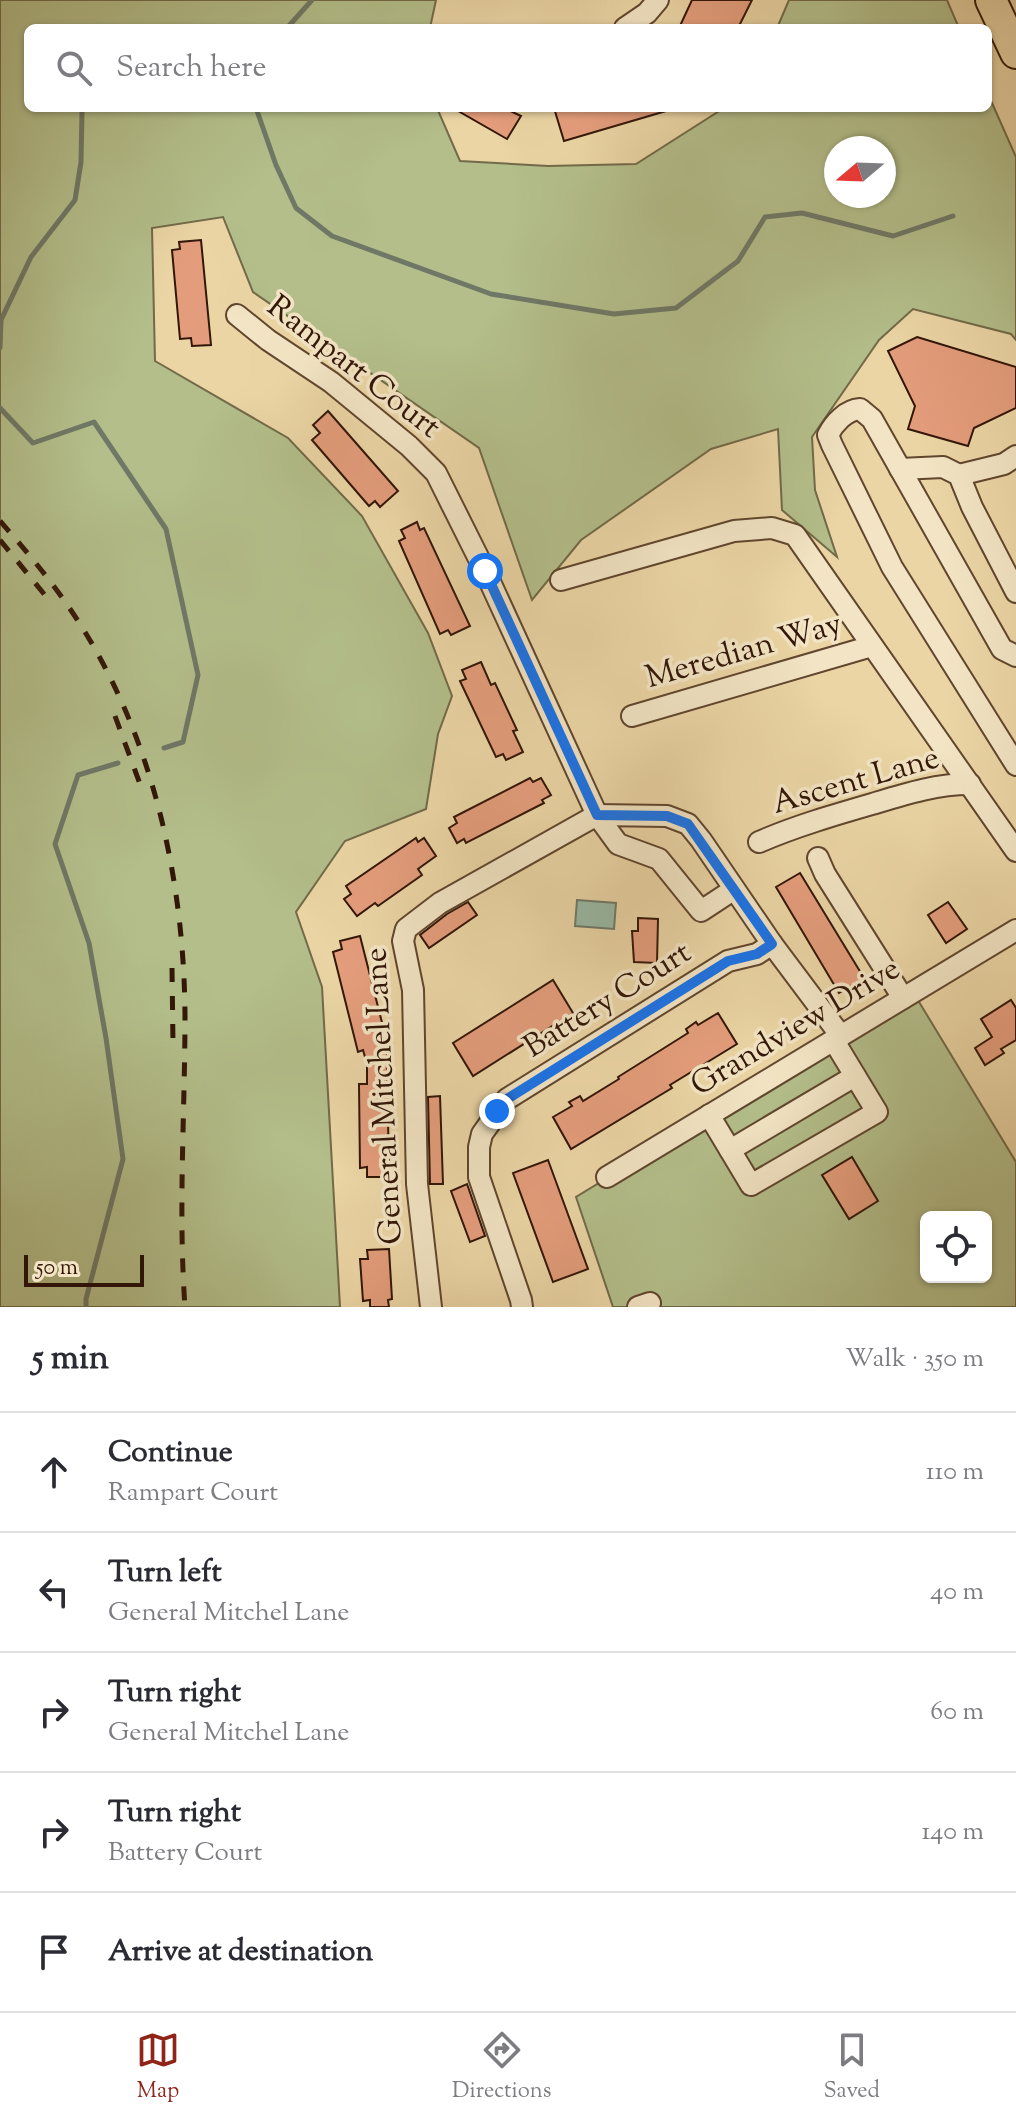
<!DOCTYPE html>
<meta charset="utf-8">
<style>
body{margin:0;font-family:"Sorts Mill Goudy",serif;background:#f7f7f7;color:#2b2b33}
.controls{position:absolute;right:24px;bottom:24px;display:grid;overflow:hidden;border-radius:12px;box-shadow:0 2px 6px #0004}
.controls button{width:72px;height:72px;display:grid;place-items:center;padding:0;border:0;border-bottom:2px solid #e1e1e2;background:#fff;color:#2b2b33;font:40px sans-serif}
.compass{position:absolute;left:824px;top:136px;width:72px;height:72px;border-radius:50%;background:#fff;box-shadow:0 2px 6px #0004;rotate:251deg}
.scale{position:absolute;left:24px;bottom:20px;width:120px;box-sizing:border-box;padding-left:8px;border:4px solid #321607;border-top:0;font-size:22px;line-height:28px;white-space:nowrap;color:#321607;-webkit-text-stroke:6px #f2e4c4;paint-order:stroke}
.stop{position:absolute;width:24px;height:24px;margin:-18px;border:6px solid #1a73e8;border-radius:50%;background:#fff}
.stop.end{background:#1a73e8;border-color:#fff;box-shadow:0 2px 8px #0008}
.list{margin:0;padding:0;list-style:none}
h2{display:flex;justify-content:space-between;align-items:center;height:104px;margin:0;padding:0 32px;font-size:34px}
h2 small{font-size:26px;font-weight:400;color:#7c7c81}
.list li{display:grid;grid-template-columns:52px 1fr auto;gap:24px;align-items:center;box-sizing:border-box;height:120px;padding:0 32px;border-top:2px solid #e1e1e2}
.list b{display:block;font-size:30px;white-space:nowrap}
.list p{margin:0;font-size:26px;white-space:nowrap;color:#7c7c81}
.list em{font-size:26px;font-style:normal;color:#7c7c81}
.icon{flex:none;width:44px;height:44px;fill:none;stroke:currentColor;stroke-width:2;stroke-linecap:round;stroke-linejoin:round}
.map{position:relative;flex:none;width:1016px;height:1307px;overflow:hidden}
.search{position:absolute;background:#fff;box-shadow:0 2px 6px #0004;left:24px;right:24px;top:24px;height:88px;display:flex;align-items:center;gap:20px;box-sizing:border-box;padding:0 28px;border-radius:12px;color:#7c7c81;font-size:30px}
.sheet{height:704px;background:#fff}
nav{display:flex;justify-content:space-around;align-items:center;box-sizing:border-box;height:112px;border-top:2px solid #e1e1e2;background:#fff;font-size:22px;color:#7c7c81}
nav a{display:grid;justify-items:center;gap:4px}
nav .on{color:#8f2418}
.map>svg:first-child{display:block}
.green{fill:#b3be8a;stroke:#726a48;stroke-width:2;fill-rule:evenodd}
.water{fill:#98b9a6;stroke:#6f7866;stroke-width:2}
.lines{fill:none;stroke-linecap:round;stroke-linejoin:round}
.stream{stroke:#6f7866;stroke-width:5}
.building{fill:#e49d7c;stroke:#321607;stroke-width:2}
.minor-casing{stroke:#60462e;stroke-width:24}
.highway-casing{stroke:#321607;stroke-width:34}
.minor{stroke:#f2e4c4;stroke-width:20}
.highway{stroke:#ebd5a5;stroke-width:30}
.rail{stroke:#321607;stroke-width:5;stroke-dasharray:14 14;stroke-linecap:butt}
.route{stroke:#1a73e8;stroke-width:10}
.labels{text-anchor:middle;dominant-baseline:central;stroke-width:7;stroke-linejoin:round;paint-order:stroke}
.street-label{font-size:32px;fill:#321607;stroke:#f2e4c4}
</style>
<div class="map">
<svg width="1016" height="1307" viewBox="0 0 1016 1307">
<rect width="100%" height="100%" fill="#ebd5a5"/>
<filter id="stains"><feTurbulence type="fractalNoise" baseFrequency=".0025" numOctaves="4"/><feColorMatrix values="0 0 0 0 .2 0 0 0 0 .09 0 0 0 0 .02 0 0 0 .5 -.17"/></filter>
<radialGradient id="worn" r=".72"><stop offset=".6" stop-color="#630" stop-opacity="0"/><stop offset="1" stop-color="#630" stop-opacity=".3"/></radialGradient>
<g class="green">
<path d="M0,0H436L430,28H28V108H437L460,161L548,166L636,164L724,108H988V94L1016,157V340L1011,334L913,309L879,340L812,437L815,490L837,557L782,510L778,429L711,449L581,540L532,600L479,448L253,292L223,217L152,228L155,361L288,438L362,516L428,633L452,696L438,734L426,809L345,841L296,912L322,987L340,1307H0ZM836,148H884V196H836Z"/>
<polygon points="789,0 947,0 959,28 777,28"/>
<path d="M913,992L1016,1162V1307H613L576,1197ZM926,1217H986V1277H926Z"/>
</g>
<polygon class="water" points="577,900 616,903 614,929 575,926"/>
<g class="lines">
<g class="stream">
<polyline points="287,28 312,0"/>
<polyline points="256,108 276,165 296,208 332,236 491,294 614,314 676,308 738,261 765,217 802,213 893,236 953,216"/>
<polyline points="0,348 1,320 31,257 75,200 81,162 82,111 85,108"/>
<polyline points="0,408 33,443 94,422 166,529 198,675 183,742 164,748"/>
<polyline points="86,1307 86,1299 123,1159 106,1038 89,943 55,844 78,775 118,763"/>
</g>
</g>
<g class="building">
<polygon points="692,0 752,0 738,28 679,28"/>
<polygon points="453,108 504,108 521,116 507,139"/>
<polygon points="554,108 665,108 666,111 564,141"/>
<polygon points="201,240 211,345 192,346 191,338 180,339 172,250 180,249 179,242"/>
<polygon points="917,337 1016,367 1016,408 974,428 968,446 908,429 915,406 888,351"/>
<polygon points="328,411 398,491 380,507 375,501 369,506 312,440 320,433 313,425"/>
<polygon points="417,522 420,530 424,528 470,626 451,635 448,630 440,634 399,541 405,538 401,530"/>
<polygon points="481,662 491,685 495,683 517,730 513,731 523,752 506,760 503,754 496,757 460,681 466,679 462,670"/>
<polygon points="530,778 533,782 541,778 551,795 542,800 544,803 466,843 464,839 457,843 449,828 457,823 454,817"/>
<polygon points="416,838 418,842 424,838 436,856 418,869 422,875 378,906 375,903 357,916 344,899 351,894 346,886"/>
<polygon points="800,873 864,978 839,993 776,887"/>
<polygon points="468,902 477,915 429,948 420,935 447,914"/>
<polygon points="948,902 967,929 946,943 928,915"/>
<polygon points="638,918 658,919 657,963 634,962 632,931 638,931"/>
<polygon points="360,936 390,1054 387,1055 389,1177 367,1177 367,1167 360,1168 359,1084 367,1084 367,1064 363,1050 358,1052 333,952 342,949 340,941"/>
<polygon points="553,980 573,1013 473,1076 453,1043"/>
<polygon points="1011,1000 1016,1008 1016,1040 1001,1049 1004,1053 985,1065 975,1048 992,1037 981,1019"/>
<polygon points="718,1013 737,1044 670,1085 672,1088 571,1149 553,1117 572,1106 569,1102 580,1096 583,1101 619,1079 618,1077 688,1033 686,1029 696,1022 698,1025"/>
<polygon points="440,1096 443,1184 430,1184 428,1097"/>
<polygon points="852,1157 878,1201 849,1219 822,1175"/>
<polygon points="548,1160 588,1269 553,1282 513,1173"/>
<polygon points="467,1184 485,1236 470,1242 451,1191"/>
<polygon points="389,1249 392,1299 388,1300 389,1307 370,1307 370,1300 363,1301 360,1259 368,1259 367,1250"/>
</g>
<g class="lines">
<g class="minor-casing">
<g id="minor">
<polyline points="625,28 647,13 658,0"/>
<polyline points="237,315 268,340 331,382 409,446 436,473 485,571 597,815 618,844 659,859 701,911 733,890"/>
<polyline points="900,469 943,467 959,475 972,507 1016,592"/>
<polyline points="959,475 1004,464 1016,456"/>
<polyline points="561,580 734,531 772,528 795,535 1016,851"/>
<path d="M1016,656L1002,649L872,419L860,409C846,410 834,423 828,435L832,445L892,567L1016,765"/>
<polyline points="632,716 872,646"/>
<path d="M759,842C796,826 834,815 872,804C905,794 936,784 970,784"/>
<polyline points="818,858 825,874 903,998"/>
<polyline points="709,1115 751,1185 877,1112 834,1041"/>
<polyline points="730,1150 855,1076"/>
<polyline points="607,1177 1016,930"/>
<polyline points="431,1307 417,1184 413,990 403,941 406,929 440,903 597,815 667,816 688,824 701,840 772,944 841,1036"/>
<polyline points="522,1307 521,1300 479,1177 479,1147 482,1134 507,1099 728,961 757,954 772,944"/>
<polyline points="638,1307 650,1303"/>
</g>
</g>
<g class="highway-casing">
<polyline id="highway" points="991,0 1016,53"/>
</g>
<use href="#minor" class="minor"/>
<use href="#highway" class="highway"/>
<g class="rail">
<path d="M0,521C28,553 55,585 78,621C153,737 184,879 185,1015C185,1113 178,1210 185,1307"/>
<polyline points="0,540 53,605"/>
<polyline points="115,716 140,784"/>
<polyline points="172,968 173,1044"/>
</g>
</g>
<g class="lines">
<polyline class="route" points="485,571 597,815 667,816 688,824 772,944 757,954 728,961 507,1099 497,1111"/>
</g>
<g class="labels">
<g class="street-label">
<text transform="translate(353 368) rotate(38)">Rampart Court</text>
<text transform="translate(744 652) rotate(-16)">Meredian Way</text>
<text transform="translate(856 782) rotate(-16)">Ascent Lane</text>
<text transform="translate(608 1001) rotate(-32)">Battery Court</text>
<text transform="translate(796 1028) rotate(-31)">Grandview Drive</text>
<text transform="translate(385 1096) rotate(-93)">General Mitchel Lane</text>
</g>
</g>
<rect width="100%" height="100%" filter="url(#stains)"/>
<rect width="100%" height="100%" fill="url(#worn)"/>
</svg>
<div class="controls">
<button><svg class="icon" aria-label="locate" viewBox="0 0 24 24"><circle cx="12" cy="12" r="6"/><path d="M12 2v4M12 18v4M2 12h4M18 12h4"/></svg></button>
</div>
<svg class="compass" viewBox="-18 -18 36 36"><path d="M0-13l5 13h-10z" fill="#e53935"/><path d="M0 13l5-13h-10z" fill="#7c7c81"/></svg>
<div class="scale">50 m</div>
<div class="stop" style="left:485px;top:571px"></div>
<div class="stop end" style="left:497px;top:1111px"></div>
<div class="search"><svg class="icon" aria-label="search" viewBox="0 0 24 24"><circle cx="10" cy="10" r="6"/><path d="M15 15l6 6"/></svg>Search here</div>
</div>
<section class="sheet">
<h2>5 min<small>Walk · 350 m</small></h2>
<ul class="list">
<li><svg class="icon" aria-label="ahead" viewBox="0 0 24 24"><path d="M12 20V5M6 11l6-6 6 6"/></svg><div><b>Continue</b><p>Rampart Court</p></div><em>110 m</em></li>
<li><svg class="icon" aria-label="left" viewBox="0 0 24 24"><path d="M17 20v-9H6M10 6l-5 5 5 5"/></svg><div><b>Turn left</b><p>General Mitchel Lane</p></div><em>40 m</em></li>
<li><svg class="icon" aria-label="right" viewBox="0 0 24 24"><path d="M7 20v-9h11M14 6l5 5-5 5"/></svg><div><b>Turn right</b><p>General Mitchel Lane</p></div><em>60 m</em></li>
<li><svg class="icon" aria-label="right" viewBox="0 0 24 24"><path d="M7 20v-9h11M14 6l5 5-5 5"/></svg><div><b>Turn right</b><p>Battery Court</p></div><em>140 m</em></li>
<li><svg class="icon" aria-label="arrive" viewBox="0 0 24 24"><path d="M6 21V4h12l-3 4 3 4H6"/></svg><div><b>Arrive at destination</b></div></li>
</ul>
</section>
<nav>
<a class="on"><svg class="icon" aria-label="map" viewBox="0 0 24 24"><path d="M3 6l6-2 6 2 6-2v14l-6 2-6-2-6 2zM9 4v14M15 6v14"/></svg>Map</a>
<a><svg class="icon" aria-label="directions" viewBox="0 0 24 24"><path d="M12 3l9 9-9 9-9-9zM9 14v-3h6M13 9l2 2-2 2"/></svg>Directions</a>
<a><svg class="icon" aria-label="saved" viewBox="0 0 24 24"><path d="M7 4h10v16l-5-4-5 4z"/></svg>Saved</a>
</nav>
